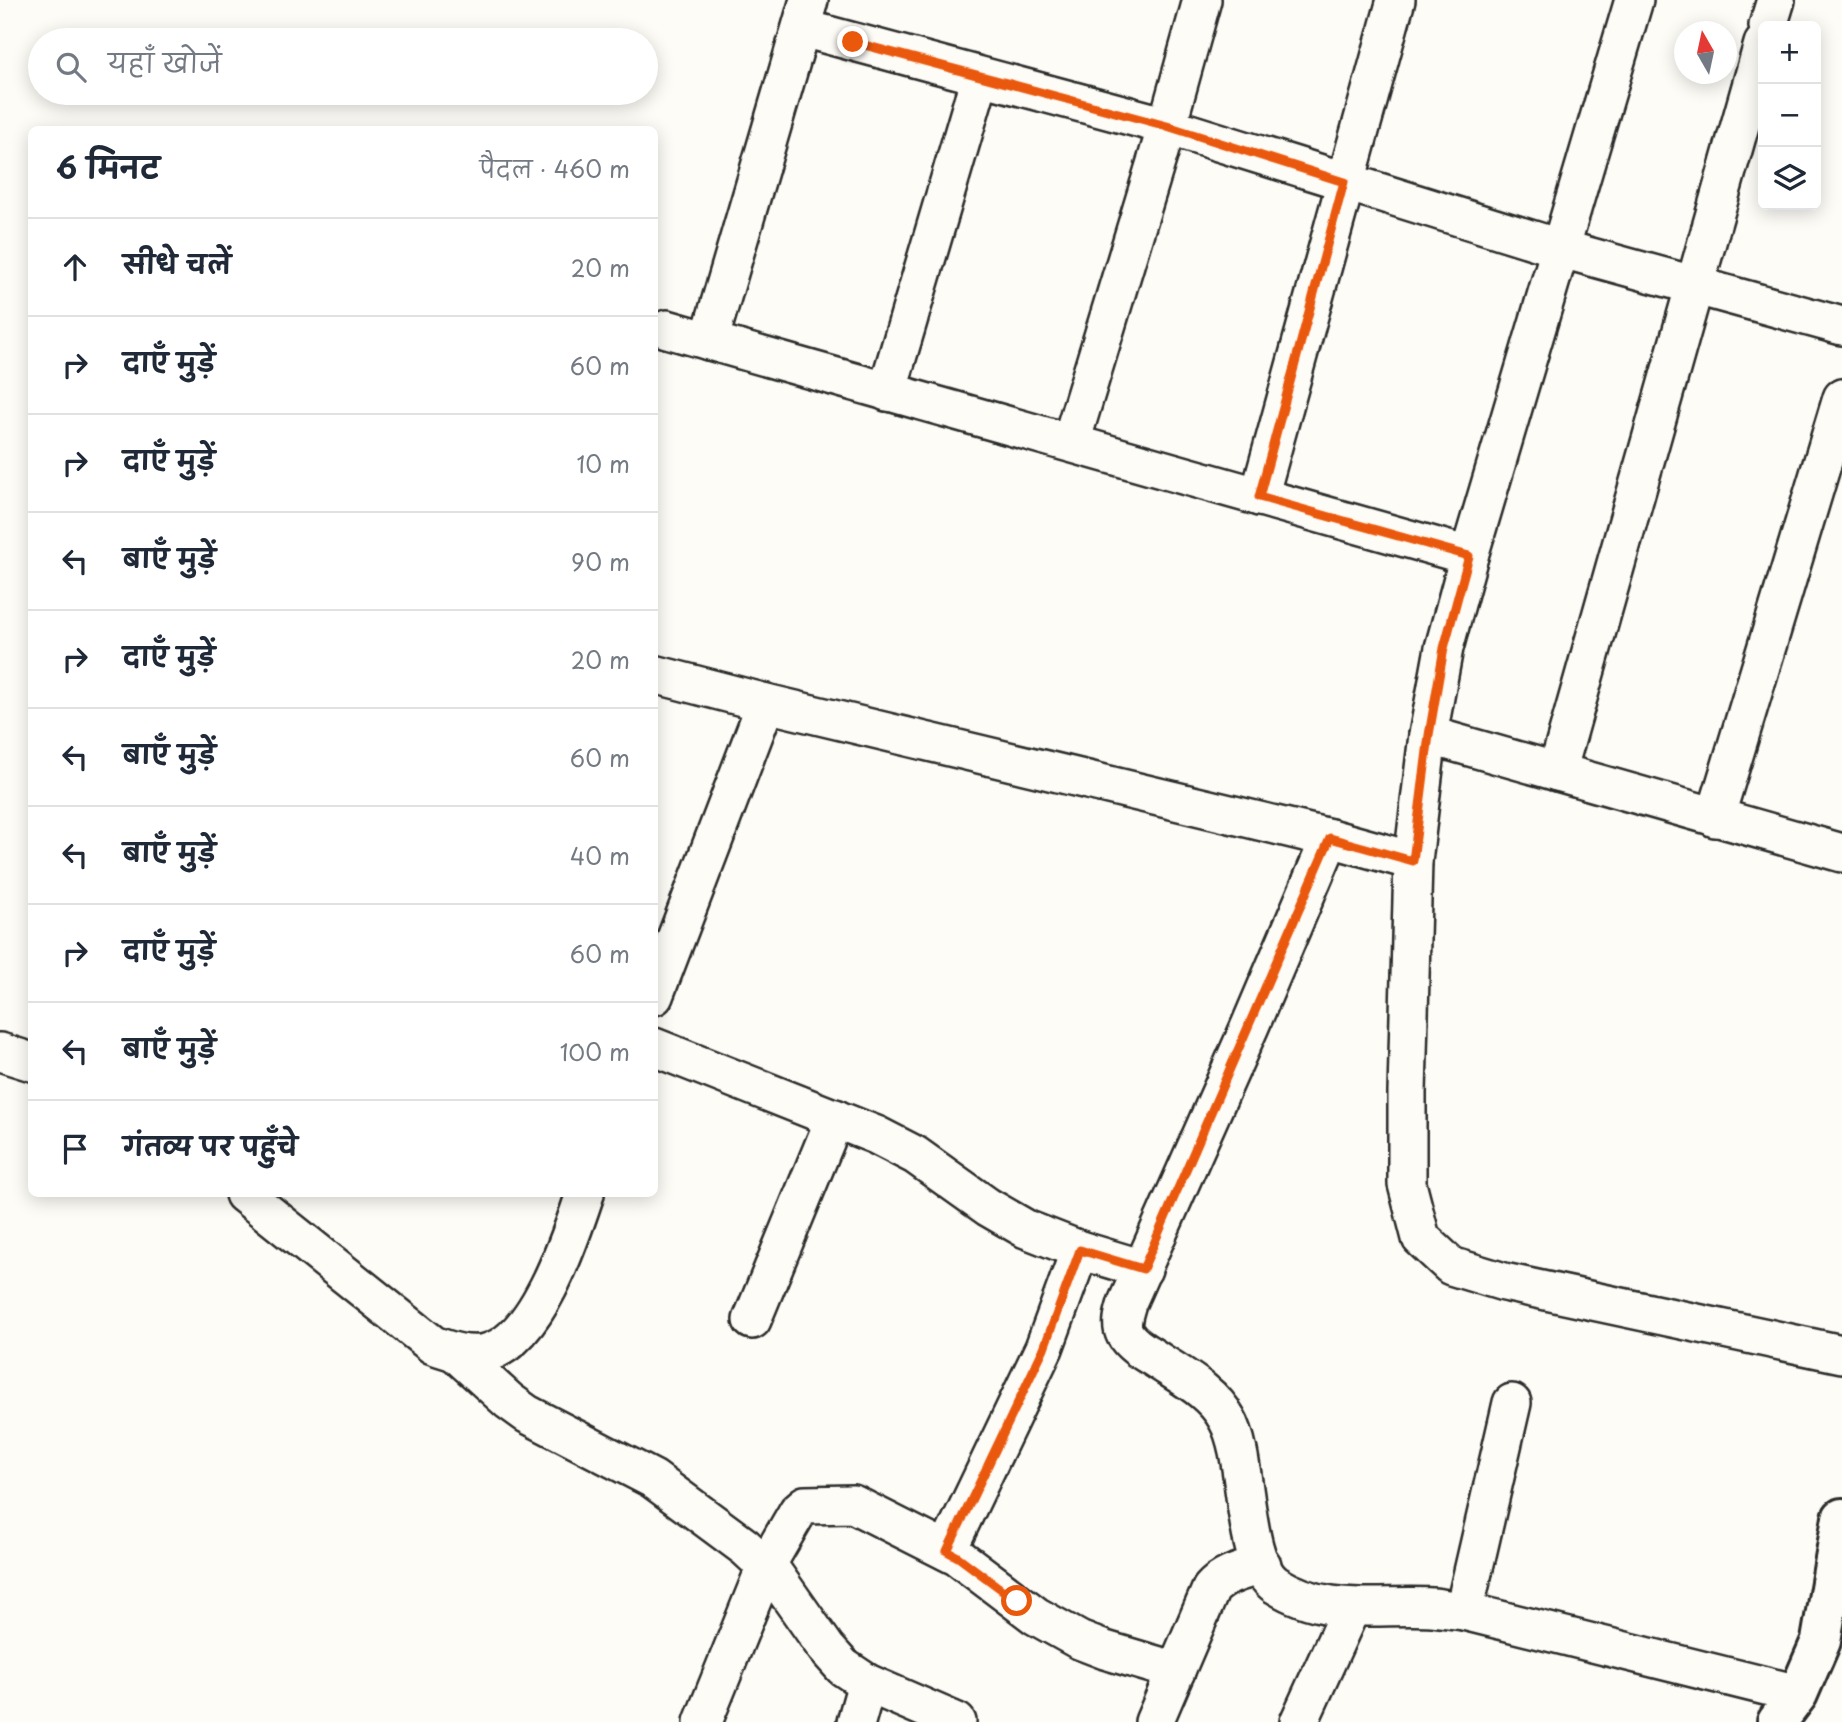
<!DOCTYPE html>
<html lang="hi">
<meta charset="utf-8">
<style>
body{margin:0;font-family:"Playpen Sans","Playpen Sans Deva",sans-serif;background:#f2f2f3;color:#1f2937}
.controls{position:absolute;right:21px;top:21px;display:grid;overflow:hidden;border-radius:10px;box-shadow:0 4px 18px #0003}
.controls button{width:63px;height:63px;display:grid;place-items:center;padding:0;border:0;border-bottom:2px solid #e0e1e3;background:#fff;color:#1f2937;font:35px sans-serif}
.compass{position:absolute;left:1674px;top:21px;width:63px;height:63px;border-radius:50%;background:#fff;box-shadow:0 4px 18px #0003;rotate:351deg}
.stop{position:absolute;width:21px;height:21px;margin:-16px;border:5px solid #ea580c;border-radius:50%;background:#fff}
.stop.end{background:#ea580c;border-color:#fff;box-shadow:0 2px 7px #0008}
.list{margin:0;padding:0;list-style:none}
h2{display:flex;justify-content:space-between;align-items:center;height:91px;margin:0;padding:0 28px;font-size:30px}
h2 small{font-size:23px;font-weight:400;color:#747a83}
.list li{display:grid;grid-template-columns:46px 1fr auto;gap:21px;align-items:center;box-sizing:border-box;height:98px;padding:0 28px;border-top:2px solid #e0e1e3}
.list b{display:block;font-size:26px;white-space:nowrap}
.list em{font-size:23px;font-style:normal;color:#747a83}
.icon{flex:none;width:38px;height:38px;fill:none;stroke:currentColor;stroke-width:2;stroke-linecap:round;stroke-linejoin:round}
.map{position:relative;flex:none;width:1842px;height:1722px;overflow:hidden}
.search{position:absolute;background:#fff;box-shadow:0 4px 18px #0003;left:28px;top:28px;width:630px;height:77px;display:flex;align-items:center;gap:18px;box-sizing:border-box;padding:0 24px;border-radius:38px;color:#747a83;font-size:26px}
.panel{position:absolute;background:#fff;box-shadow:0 4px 18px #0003;left:28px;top:126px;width:630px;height:1071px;border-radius:10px}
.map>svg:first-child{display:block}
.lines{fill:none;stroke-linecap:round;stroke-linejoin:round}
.minor-casing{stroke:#2b2b2b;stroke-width:42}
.tertiary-casing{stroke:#2b2b2b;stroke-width:44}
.minor{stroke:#fdfcf7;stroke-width:37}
.tertiary{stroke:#fdfcf7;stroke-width:38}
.route{stroke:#ea580c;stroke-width:9}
</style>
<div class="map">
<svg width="1842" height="1722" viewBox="0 0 1842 1722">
<rect width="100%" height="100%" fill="#fdfcf7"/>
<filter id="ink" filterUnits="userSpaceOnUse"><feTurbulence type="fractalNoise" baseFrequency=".0143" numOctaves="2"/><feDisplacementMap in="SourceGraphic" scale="14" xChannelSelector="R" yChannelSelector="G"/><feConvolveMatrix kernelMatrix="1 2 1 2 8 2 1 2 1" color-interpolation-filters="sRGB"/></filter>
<g filter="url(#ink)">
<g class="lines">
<g class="minor-casing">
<g id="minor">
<polyline points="1634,0 1469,556 1444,648 1428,735 1413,861 1407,1093 1407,1184 1421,1238 1451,1266 1504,1282 1842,1354"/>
<polyline points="1768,26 1776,0"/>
<polyline points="802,28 1167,126 1562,249 1842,326"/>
<polyline points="667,329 1469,556"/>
<polyline points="709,341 809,0"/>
<polyline points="887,392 980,77"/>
<polyline points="1071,442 1167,126 1202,0"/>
<polyline points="1259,497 1396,0"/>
<polyline points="654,674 766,703 1330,838 1413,861"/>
<polyline points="1428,735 1842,853"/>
<polyline points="1557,772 1763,44"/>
<polyline points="1715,818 1842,398"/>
<path d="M1330,838L1250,1026L1127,1303C1124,1313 1120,1325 1125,1334C1131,1345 1144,1352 1154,1358C1179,1375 1212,1391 1227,1419C1250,1458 1240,1561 1276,1585C1327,1617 1376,1604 1432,1607C1443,1608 1453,1610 1464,1611L1798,1694"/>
<polyline points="654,996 766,703"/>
<polyline points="654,1047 876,1135 915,1155 988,1207 1026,1229 1080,1250 1143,1269"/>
<polyline points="0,1052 32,1062"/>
<path d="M244,1194L433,1345C450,1351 468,1357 486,1353C537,1341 570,1239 585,1194"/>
<polyline points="752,1320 835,1118"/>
<polyline points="456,1353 509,1401 527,1414 653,1479 745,1547 774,1574 826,1648 843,1667 867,1683 957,1722"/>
<polyline points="947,1551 1044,1348 1080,1250"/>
<polyline points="1464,1611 1512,1403"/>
<polyline points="703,1722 766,1566 798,1511 805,1505 853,1504 958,1557 1036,1616 1079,1640 1105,1650 1176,1671"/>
<polyline points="856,1722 867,1683"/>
<path d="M1154,1722L1211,1589C1224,1574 1243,1571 1262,1565"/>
<polyline points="1299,1722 1351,1608"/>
</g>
</g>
<g class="tertiary-casing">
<polyline id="tertiary" points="1777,1722 1798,1694 1821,1641 1842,1518"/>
</g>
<use href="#minor" class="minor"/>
<use href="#tertiary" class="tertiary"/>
</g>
</g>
<g class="lines" filter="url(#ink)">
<polyline class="route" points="853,42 1167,126 1344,182 1259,497 1469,556 1444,648 1429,735 1413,861 1330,838 1143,1269 1080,1250 1044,1348 947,1551 958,1557 1017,1601"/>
</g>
</svg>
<div class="controls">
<button>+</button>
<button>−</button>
<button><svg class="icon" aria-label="layers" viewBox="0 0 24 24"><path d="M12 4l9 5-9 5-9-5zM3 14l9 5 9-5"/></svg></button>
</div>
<svg class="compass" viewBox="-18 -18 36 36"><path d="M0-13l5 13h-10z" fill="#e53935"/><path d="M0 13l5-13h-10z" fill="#747a83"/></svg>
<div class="stop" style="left:1017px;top:1601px"></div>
<div class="stop end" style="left:853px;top:42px"></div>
<div class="search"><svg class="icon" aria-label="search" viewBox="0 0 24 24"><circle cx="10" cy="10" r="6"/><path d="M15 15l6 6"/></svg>यहाँ खोजें</div>
<section class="panel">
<h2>6 मिनट<small>पैदल · 460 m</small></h2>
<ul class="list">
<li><svg class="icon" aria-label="ahead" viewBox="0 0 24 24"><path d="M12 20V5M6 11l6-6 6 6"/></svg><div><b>सीधे चलें</b></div><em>20 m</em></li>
<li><svg class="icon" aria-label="right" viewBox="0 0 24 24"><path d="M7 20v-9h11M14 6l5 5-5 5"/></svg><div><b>दाएँ मुड़ें</b></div><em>60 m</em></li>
<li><svg class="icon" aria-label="right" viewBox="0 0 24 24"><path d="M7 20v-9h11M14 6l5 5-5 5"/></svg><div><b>दाएँ मुड़ें</b></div><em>10 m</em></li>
<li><svg class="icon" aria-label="left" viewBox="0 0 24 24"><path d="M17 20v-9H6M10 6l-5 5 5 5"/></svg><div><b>बाएँ मुड़ें</b></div><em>90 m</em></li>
<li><svg class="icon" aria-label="right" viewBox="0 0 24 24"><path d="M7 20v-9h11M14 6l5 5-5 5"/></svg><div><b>दाएँ मुड़ें</b></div><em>20 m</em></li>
<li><svg class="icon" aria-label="left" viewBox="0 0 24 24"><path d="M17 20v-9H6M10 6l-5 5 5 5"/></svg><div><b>बाएँ मुड़ें</b></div><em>60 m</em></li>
<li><svg class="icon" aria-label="left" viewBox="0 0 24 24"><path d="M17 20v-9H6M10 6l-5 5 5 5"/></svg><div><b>बाएँ मुड़ें</b></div><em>40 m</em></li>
<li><svg class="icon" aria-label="right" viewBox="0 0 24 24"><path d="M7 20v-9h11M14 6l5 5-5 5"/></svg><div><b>दाएँ मुड़ें</b></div><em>60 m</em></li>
<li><svg class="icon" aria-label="left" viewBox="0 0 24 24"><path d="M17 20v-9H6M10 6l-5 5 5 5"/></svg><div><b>बाएँ मुड़ें</b></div><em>100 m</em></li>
<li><svg class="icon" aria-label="arrive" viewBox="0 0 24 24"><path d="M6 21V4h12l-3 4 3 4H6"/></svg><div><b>गंतव्य पर पहुँचे</b></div></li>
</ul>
</section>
</div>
